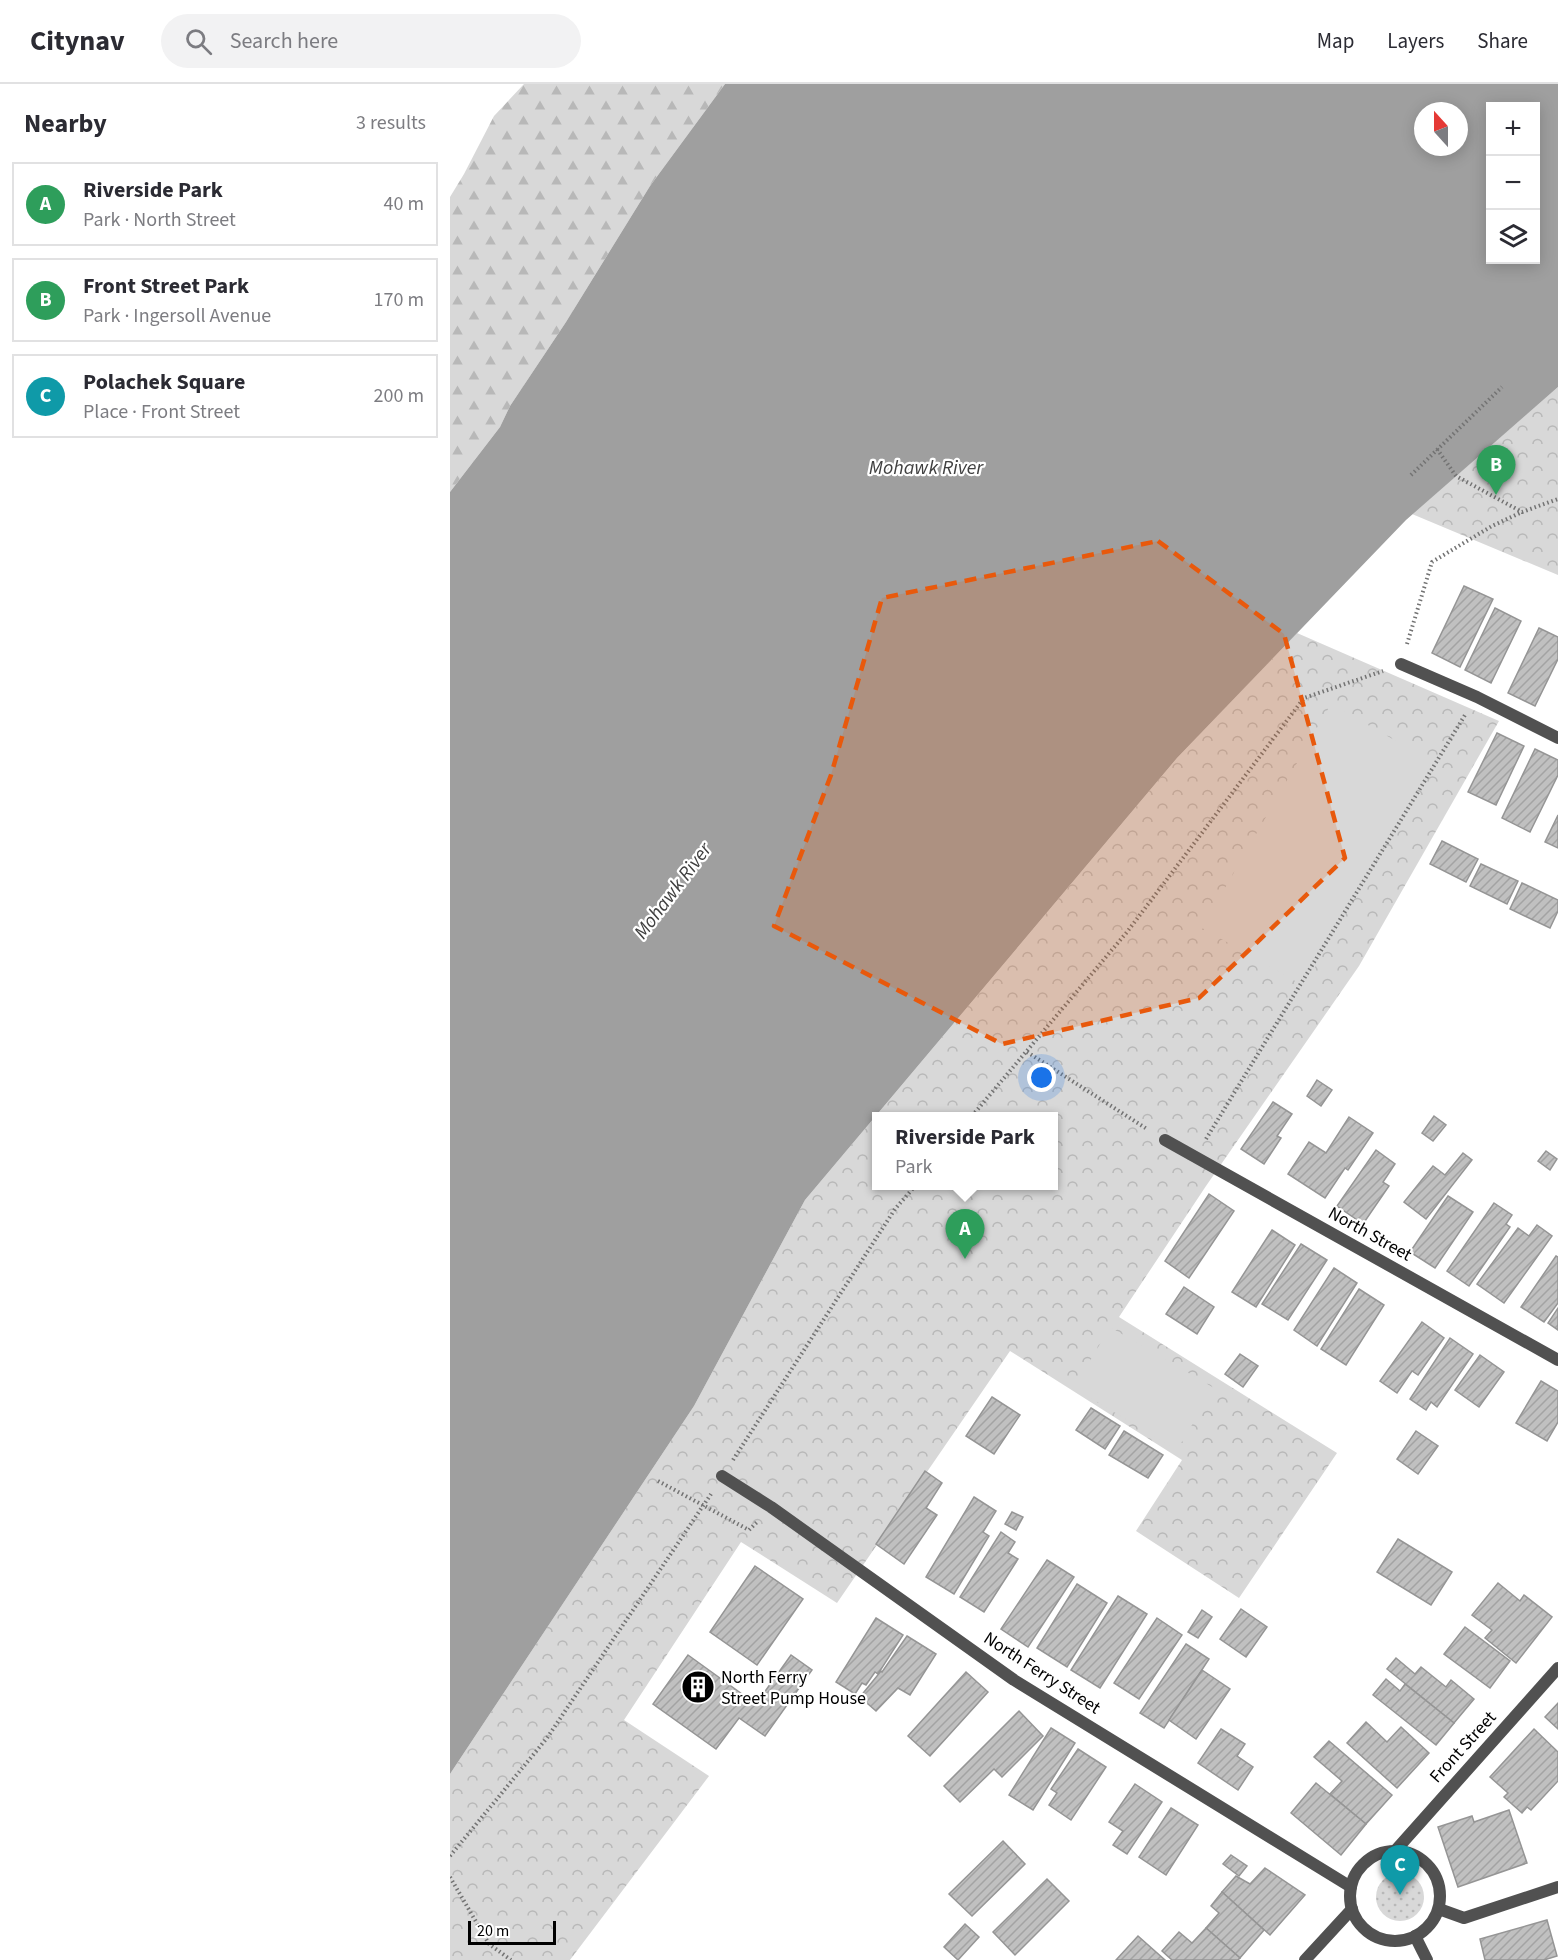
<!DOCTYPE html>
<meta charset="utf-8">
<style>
body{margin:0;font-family:"Source Sans 3",sans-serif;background:#f2f2f3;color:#2b2b33}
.controls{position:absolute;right:18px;top:18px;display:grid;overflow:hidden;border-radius:0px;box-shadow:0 3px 15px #0003}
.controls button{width:54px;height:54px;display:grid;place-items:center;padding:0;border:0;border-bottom:2px solid #e1e1e2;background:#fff;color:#2b2b33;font:30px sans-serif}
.compass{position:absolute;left:964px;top:18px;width:54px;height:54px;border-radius:50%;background:#fff;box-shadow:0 3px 15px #0003;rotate:339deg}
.scale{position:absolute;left:18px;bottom:15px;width:88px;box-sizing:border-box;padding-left:6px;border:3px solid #000;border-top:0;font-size:16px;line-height:21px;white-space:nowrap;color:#000;-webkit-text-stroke:4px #fff;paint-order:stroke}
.you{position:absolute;left:592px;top:994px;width:21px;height:21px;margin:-15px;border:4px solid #fff;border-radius:50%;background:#1a73e8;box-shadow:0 0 0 9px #1a73e833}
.badge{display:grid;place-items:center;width:39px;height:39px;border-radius:50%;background:#000;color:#fff;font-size:20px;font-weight:700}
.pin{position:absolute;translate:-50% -50px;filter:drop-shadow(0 2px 3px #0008)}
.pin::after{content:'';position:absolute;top:32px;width:21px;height:18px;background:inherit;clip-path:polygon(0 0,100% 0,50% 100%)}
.popup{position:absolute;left:422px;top:1028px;width:186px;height:78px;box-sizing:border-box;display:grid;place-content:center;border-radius:0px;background:#fff;filter:drop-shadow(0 2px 4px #0005);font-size:20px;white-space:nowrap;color:#7c7c81}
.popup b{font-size:22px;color:#2b2b33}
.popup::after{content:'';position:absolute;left:50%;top:100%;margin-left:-12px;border:12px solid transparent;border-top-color:#fff}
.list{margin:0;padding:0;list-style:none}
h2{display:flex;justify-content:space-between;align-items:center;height:78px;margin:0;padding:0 24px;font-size:26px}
h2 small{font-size:20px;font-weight:400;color:#7c7c81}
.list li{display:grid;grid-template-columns:39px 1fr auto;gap:18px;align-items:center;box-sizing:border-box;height:84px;margin:0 12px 12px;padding:0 12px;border:2px solid #e1e1e2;border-radius:0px}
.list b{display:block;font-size:22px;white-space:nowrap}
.list p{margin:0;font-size:20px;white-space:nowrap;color:#7c7c81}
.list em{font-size:20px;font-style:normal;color:#7c7c81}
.icon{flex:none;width:33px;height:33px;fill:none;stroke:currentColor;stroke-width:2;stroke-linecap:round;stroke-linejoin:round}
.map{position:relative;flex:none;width:1108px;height:1876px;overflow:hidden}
header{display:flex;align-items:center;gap:36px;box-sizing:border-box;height:84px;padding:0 30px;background:#fff;border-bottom:2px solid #e1e1e2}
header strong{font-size:28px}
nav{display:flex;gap:33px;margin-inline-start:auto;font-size:21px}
.search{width:420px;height:54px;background:#f2f2f3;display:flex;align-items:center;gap:15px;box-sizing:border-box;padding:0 21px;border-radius:33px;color:#7c7c81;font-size:22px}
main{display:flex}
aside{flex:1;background:#fff}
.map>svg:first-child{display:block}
.grass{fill:url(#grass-dots)}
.forest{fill:url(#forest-firs)}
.park{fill:url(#park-crowns);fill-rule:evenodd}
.garden{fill:#d8d8d8}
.water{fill:#9f9f9f;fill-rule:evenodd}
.building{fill:url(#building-hatch);stroke:#959595;stroke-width:1.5}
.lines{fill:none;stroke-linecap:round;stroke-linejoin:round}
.path{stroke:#737373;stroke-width:4;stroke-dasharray:1.5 3;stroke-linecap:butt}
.street{stroke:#515151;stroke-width:12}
.marked{fill:#e8590c;fill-opacity:0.2;stroke:#e8590c;stroke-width:4.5;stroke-dasharray:12 8;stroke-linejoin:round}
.labels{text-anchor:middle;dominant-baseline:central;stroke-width:4.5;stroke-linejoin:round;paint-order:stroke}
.street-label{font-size:18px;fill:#000;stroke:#fff}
.poi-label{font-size:18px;fill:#000;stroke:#fff;text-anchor:start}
.water-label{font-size:20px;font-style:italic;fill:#404040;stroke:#fff}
</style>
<header>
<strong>Citynav</strong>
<div class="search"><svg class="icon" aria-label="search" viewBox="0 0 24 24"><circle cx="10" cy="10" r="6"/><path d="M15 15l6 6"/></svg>Search here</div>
<nav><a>Map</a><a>Layers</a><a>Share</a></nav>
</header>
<main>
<aside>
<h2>Nearby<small>3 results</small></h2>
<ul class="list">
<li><span class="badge" style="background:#2e9e5b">A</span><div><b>Riverside Park</b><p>Park · North Street</p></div><em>40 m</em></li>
<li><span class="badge" style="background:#2e9e5b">B</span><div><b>Front Street Park</b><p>Park · Ingersoll Avenue</p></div><em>170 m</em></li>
<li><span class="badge" style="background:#0f9aa8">C</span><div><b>Polachek Square</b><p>Place · Front Street</p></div><em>200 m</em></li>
</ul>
</aside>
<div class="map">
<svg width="1108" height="1876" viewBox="0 0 1108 1876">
<defs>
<pattern id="grass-dots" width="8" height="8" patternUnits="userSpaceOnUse" patternTransform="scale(1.5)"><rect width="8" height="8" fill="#d8d8d8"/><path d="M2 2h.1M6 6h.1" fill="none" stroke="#b8b8b8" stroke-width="1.8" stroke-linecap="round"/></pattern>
<pattern id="forest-firs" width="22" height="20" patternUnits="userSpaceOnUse" patternTransform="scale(1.5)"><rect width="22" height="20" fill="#d8d8d8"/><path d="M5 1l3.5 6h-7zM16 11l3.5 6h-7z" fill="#b8b8b8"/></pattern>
<pattern id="park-crowns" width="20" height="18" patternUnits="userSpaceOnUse" patternTransform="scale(1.5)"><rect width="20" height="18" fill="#d8d8d8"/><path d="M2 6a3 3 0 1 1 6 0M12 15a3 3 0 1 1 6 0" fill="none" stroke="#b8b8b8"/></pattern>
<pattern id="building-hatch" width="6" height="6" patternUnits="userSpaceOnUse" patternTransform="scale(1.5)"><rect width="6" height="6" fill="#c0c0c0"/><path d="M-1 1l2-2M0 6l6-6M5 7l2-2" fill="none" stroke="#a3a3a3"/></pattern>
</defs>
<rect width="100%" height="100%" fill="#fff"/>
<circle class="grass" cx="950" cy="1813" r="24"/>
<polygon class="forest" points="74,0 275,0 200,102 116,238 60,322 50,343 0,408 0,113 14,90 44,32"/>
<g class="park">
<polygon points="1108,303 1108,491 962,430"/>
<path d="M847,549L1049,637L909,882L756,1102L669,1233L887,1369L789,1514L686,1447L732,1376L560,1267L387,1519L291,1458L174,1636L259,1692L120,1876H0V1690L244,1322L355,1116L727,674ZM426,1032H604V1102H426Z"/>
</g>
<g class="garden">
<polygon points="881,620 983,678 854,902 752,844"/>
<polygon points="660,1243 764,1304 727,1366 624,1304"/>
</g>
<path class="water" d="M275,0H1108V303L956,436L727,674L355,1116L244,1322L0,1690V408L50,343L60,322L116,238L200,102ZM1040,22H1086V176H1040ZM973,27H1009V63H973Z"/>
<g class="building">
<polygon points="1014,502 1043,515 1010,583 982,569"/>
<polygon points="1045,524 1071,537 1041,599 1015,586"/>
<polygon points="1089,544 1108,553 1108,575 1085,622 1058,609"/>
<polygon points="1047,649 1074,662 1046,721 1018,708"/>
<polygon points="1085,665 1108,676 1108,691 1080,748 1052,734"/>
<polygon points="1108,731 1108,764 1095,758"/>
<polygon points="992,757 1028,775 1016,798 980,780"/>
<polygon points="1031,780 1068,797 1057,820 1020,802"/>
<polygon points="1072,799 1108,816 1108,827 1100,844 1060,825"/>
<polygon points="867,996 882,1006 871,1022 857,1012"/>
<polygon points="823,1018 842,1030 827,1052 831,1054 814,1080 791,1065"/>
<polygon points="984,1032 996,1041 983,1057 972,1049"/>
<polygon points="899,1033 923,1049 898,1086 895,1084 875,1114 838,1090 859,1058 876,1069"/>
<polygon points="926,1066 945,1080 933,1098 939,1102 913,1140 887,1122"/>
<polygon points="1096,1067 1107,1075 1100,1086 1088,1077"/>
<polygon points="1013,1069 1022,1076 976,1135 954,1118 983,1082 995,1091"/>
<polygon points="759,1110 784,1127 739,1194 715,1177"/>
<polygon points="998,1112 1023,1128 985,1184 960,1168"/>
<polygon points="1044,1119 1062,1131 1056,1140 1060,1143 1019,1202 997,1187"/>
<polygon points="1087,1141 1102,1152 1054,1219 1027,1200 1068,1144 1079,1152"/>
<polygon points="822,1146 845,1161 806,1223 782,1208"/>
<polygon points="851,1160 877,1176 838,1236 812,1220"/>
<polygon points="1106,1172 1108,1173 1108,1219 1094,1238 1071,1223"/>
<polygon points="884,1184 907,1199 867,1262 844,1246"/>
<polygon points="734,1203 764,1223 747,1250 716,1230"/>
<polygon points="909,1205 934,1221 896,1281 871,1265"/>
<polygon points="1108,1224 1108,1246 1098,1239"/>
<polygon points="972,1238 994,1254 968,1291 962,1287 947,1309 930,1297"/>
<polygon points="1000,1254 1023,1270 987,1323 981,1318 976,1326 960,1315"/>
<polygon points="790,1270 808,1282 793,1303 775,1290"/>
<polygon points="1030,1271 1054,1288 1029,1323 1005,1306"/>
<polygon points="1091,1297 1108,1307 1108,1338 1097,1357 1066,1339"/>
<polygon points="542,1313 570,1331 544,1370 516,1352"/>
<polygon points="641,1324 670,1342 655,1365 626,1346"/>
<polygon points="674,1347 713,1371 698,1394 659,1371"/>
<polygon points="966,1347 988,1362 968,1390 947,1375"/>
<polygon points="475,1387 492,1399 476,1424 487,1431 454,1480 426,1460"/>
<polygon points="524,1413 546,1427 533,1448 539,1452 504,1510 476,1493"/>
<polygon points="562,1428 573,1433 566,1446 555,1440"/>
<polygon points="551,1448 565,1458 558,1469 568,1475 534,1528 510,1513"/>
<polygon points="948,1455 1002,1488 981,1521 927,1488"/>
<polygon points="597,1476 624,1493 578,1563 551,1545"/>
<polygon points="305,1482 353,1515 307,1581 260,1548"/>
<polygon points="1048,1499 1070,1517 1074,1511 1102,1533 1066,1579 1035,1554 1042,1546 1022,1531"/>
<polygon points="627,1500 657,1519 617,1583 587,1564"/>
<polygon points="668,1512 697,1530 650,1604 621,1586"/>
<polygon points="791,1525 817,1543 796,1573 770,1555"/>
<polygon points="752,1526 762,1533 748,1554 738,1548"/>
<polygon points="426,1534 453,1551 428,1590 425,1588 416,1601 412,1599 405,1610 386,1598"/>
<polygon points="707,1534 732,1551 689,1615 664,1599"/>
<polygon points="1015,1543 1060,1577 1040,1604 994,1570"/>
<polygon points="457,1552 486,1570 460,1611 448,1604 426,1627 410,1613 431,1587 432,1588"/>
<polygon points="736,1560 759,1575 714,1644 690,1629"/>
<polygon points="238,1571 306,1620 341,1571 362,1586 315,1652 289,1634 266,1665 203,1620"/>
<polygon points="946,1574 965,1590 971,1583 996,1603 1001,1596 1024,1615 1004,1639 937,1585"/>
<polygon points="752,1586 780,1605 746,1655 719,1636"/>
<polygon points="516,1588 538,1608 480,1672 458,1652"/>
<polygon points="936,1595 950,1607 955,1600 1004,1639 986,1661 923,1611"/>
<polygon points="1108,1619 1108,1645 1095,1633"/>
<polygon points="569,1627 593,1652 552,1693 544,1685 510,1718 494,1702"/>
<polygon points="916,1638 937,1658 951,1643 979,1669 947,1704 897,1659"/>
<polygon points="601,1644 625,1659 583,1726 559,1711"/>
<polygon points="771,1645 795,1660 787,1672 803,1683 788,1706 748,1679"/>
<polygon points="1084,1645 1108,1668 1108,1697 1081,1726 1077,1723 1072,1729 1054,1713 1058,1709 1040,1693"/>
<polygon points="879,1657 942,1711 916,1740 880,1710 892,1697 864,1673"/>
<polygon points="628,1665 656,1683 621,1736 599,1721 607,1709 601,1705"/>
<polygon points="866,1699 916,1740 891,1771 841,1729"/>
<polygon points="685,1700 712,1718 677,1770 663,1761 673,1747 659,1738"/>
<polygon points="721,1724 748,1741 716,1791 689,1773"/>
<polygon points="1059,1726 1077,1779 1008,1803 988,1743 1022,1732 1024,1738"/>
<polygon points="553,1757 575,1780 522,1832 499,1810"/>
<polygon points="781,1771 797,1782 789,1792 773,1780"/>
<polygon points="815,1784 855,1811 820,1851 772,1808 786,1792 800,1800"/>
<polygon points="597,1795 619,1817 565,1871 543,1848"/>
<polygon points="772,1808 814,1846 790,1874 756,1844 769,1829 761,1822"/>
<polygon points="1097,1836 1107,1872 1094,1876 1035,1876 1030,1855"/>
<polygon points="515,1840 529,1853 508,1876 494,1863"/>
<polygon points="756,1844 790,1874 788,1876 722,1876 712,1867 729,1848 742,1859"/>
<polygon points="688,1852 715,1876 666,1876"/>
</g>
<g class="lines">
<g class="path">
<polyline points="987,365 1006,392 1072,428 1108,415"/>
<polyline points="961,391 1052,303"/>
<polyline points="957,560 982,478 1042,442 1072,428"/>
<polyline points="577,968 697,1045"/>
<polyline points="522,1032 677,848 854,614 933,587"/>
<polyline points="756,1055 1015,631"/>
<polyline points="283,1376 445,1125 465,1102"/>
<polyline points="208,1397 299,1446 308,1437"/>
<polyline points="0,1772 97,1654 261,1410"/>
<polyline points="0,1793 39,1860 61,1876"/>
</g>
<g class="street">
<polyline points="951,580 1027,613 1108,654"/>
<polyline points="715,1056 1108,1276"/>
<polyline points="272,1392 321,1423 564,1596 901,1803"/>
<polyline points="945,1767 1108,1584"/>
<circle cx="945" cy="1812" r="45"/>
<polyline points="989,1825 1014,1834 1108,1803"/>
<polyline points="965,1852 977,1876"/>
<polyline points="855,1876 902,1825"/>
</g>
</g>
<path class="marked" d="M708,457L834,550L895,774L749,914L552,960L324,842L381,691L432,514Z"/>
<defs>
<g id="building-disc" transform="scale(1.725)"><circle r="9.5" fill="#000" stroke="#fff"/><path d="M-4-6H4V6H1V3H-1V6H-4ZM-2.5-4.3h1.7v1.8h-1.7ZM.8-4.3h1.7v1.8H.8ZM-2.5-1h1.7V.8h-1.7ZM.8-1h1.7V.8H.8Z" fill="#fff"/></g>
</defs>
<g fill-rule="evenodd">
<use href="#building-disc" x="248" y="1603"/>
</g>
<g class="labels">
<g class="street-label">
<text transform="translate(920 1150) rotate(29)">North Street</text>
<text transform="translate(592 1589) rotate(33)">North Ferry Street</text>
<text transform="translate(1013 1663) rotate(-48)">Front Street</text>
</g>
<g class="poi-label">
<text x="271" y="1593">North Ferry<tspan x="271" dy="21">Street Pump House</tspan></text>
</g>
<g class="water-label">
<text x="476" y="384">Mohawk River</text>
<text transform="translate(223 807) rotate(-53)">Mohawk River</text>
</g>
</g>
</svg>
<div class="controls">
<button>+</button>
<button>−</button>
<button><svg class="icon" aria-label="layers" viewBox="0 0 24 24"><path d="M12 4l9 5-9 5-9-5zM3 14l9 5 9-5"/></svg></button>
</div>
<svg class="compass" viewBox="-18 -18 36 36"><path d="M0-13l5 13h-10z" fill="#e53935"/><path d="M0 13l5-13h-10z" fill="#7c7c81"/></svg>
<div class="scale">20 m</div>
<div class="you"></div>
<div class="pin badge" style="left:515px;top:1175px;background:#2e9e5b">A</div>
<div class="popup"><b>Riverside Park</b>Park</div>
<div class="pin badge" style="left:1046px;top:411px;background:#2e9e5b">B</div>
<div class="pin badge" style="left:950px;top:1811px;background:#0f9aa8">C</div>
</div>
</main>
